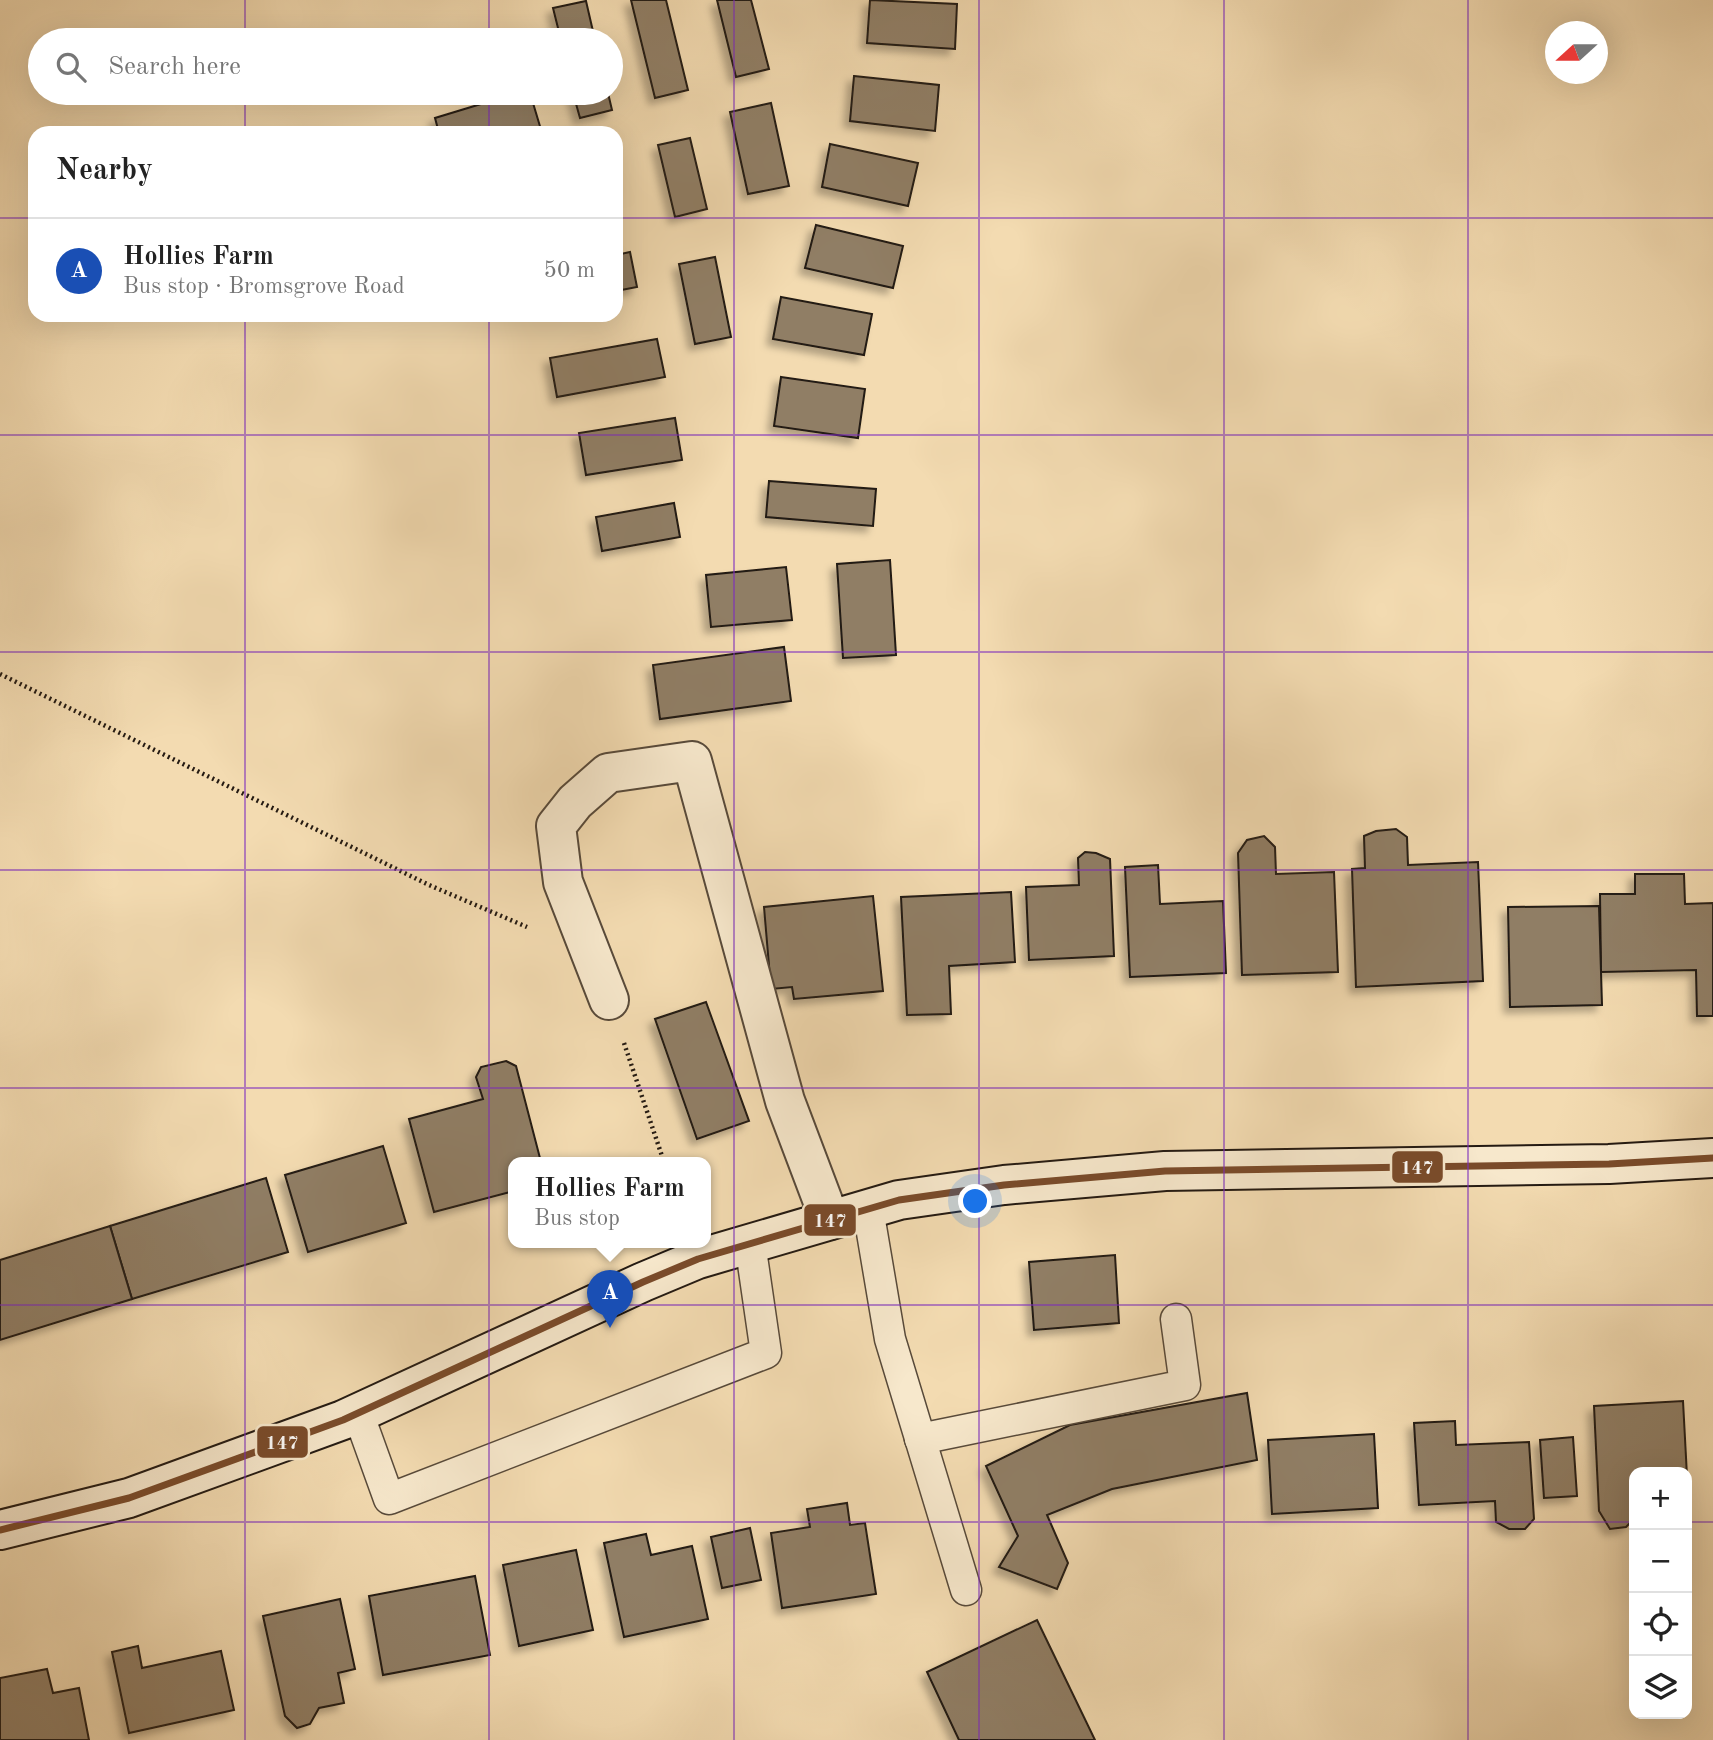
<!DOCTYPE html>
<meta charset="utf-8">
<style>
body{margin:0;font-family:"Old Standard TT",serif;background:#f2f2f2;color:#222}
.controls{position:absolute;right:21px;bottom:21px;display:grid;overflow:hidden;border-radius:14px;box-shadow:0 7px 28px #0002}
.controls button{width:63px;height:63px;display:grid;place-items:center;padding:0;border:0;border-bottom:2px solid #e0e0e0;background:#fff;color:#222;font:35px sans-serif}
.compass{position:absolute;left:1545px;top:21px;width:63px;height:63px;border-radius:50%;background:#fff;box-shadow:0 7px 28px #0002;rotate:249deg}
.you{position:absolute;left:976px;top:1202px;width:24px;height:24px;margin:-18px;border:5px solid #fff;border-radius:50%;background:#1a73e8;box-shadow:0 0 0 10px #1a73e833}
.badge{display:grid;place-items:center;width:46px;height:46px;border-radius:50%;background:#2563eb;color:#fff;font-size:23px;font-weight:700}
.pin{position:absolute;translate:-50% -58px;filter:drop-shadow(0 2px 4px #0008)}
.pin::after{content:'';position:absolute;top:37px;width:24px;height:21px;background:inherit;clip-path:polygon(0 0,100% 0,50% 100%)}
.popup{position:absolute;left:508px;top:1157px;width:203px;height:91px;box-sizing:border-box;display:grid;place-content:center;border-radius:14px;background:#fff;filter:drop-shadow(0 2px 5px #0005);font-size:23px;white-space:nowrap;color:#767676}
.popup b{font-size:26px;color:#222}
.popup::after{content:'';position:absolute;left:50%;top:100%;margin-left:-14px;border:14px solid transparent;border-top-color:#fff}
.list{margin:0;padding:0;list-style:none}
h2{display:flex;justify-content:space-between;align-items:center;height:91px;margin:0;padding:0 28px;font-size:30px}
h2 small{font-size:23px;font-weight:400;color:#767676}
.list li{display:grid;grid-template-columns:46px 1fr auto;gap:21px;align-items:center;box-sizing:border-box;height:105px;padding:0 28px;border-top:2px solid #e0e0e0}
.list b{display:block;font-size:26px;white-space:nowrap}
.list p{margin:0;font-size:23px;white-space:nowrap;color:#767676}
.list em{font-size:23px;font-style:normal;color:#767676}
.icon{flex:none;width:38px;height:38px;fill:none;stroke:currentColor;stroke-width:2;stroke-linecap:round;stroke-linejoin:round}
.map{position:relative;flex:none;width:1713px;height:1740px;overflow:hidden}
.search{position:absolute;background:#fff;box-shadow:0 7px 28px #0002;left:28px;top:28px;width:595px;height:77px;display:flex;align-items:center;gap:18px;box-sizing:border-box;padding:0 24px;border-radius:38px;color:#767676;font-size:26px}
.panel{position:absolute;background:#fff;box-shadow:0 7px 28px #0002;left:28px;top:126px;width:595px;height:196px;border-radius:21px}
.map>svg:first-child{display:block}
.building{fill:#907e65;stroke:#241a12;stroke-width:2;filter:url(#shadow)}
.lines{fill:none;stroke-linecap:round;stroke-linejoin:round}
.lane-casing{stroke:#584a3a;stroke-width:33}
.street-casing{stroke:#584a3a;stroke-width:42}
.secondary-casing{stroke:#241a12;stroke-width:42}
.path{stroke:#241a12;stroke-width:4.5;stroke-dasharray:2 3.5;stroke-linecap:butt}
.lane{stroke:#f7e8cc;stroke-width:30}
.street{stroke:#f7e8cc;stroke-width:38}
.secondary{stroke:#f7e8cc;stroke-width:38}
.bus-1-casing{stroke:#f7e8cc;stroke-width:12}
.bus-1{stroke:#7a4b2a;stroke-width:7}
.grid{fill:none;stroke:#7b2cbf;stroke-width:2;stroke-opacity:0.55}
.line-badge{stroke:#f7e8cc;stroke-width:2.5}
.badge-label{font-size:19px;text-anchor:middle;font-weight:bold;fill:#fff}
</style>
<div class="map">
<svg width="1713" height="1740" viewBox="0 0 1713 1740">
<defs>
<filter id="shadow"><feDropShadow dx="-6" dy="6" stdDeviation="3.5" flood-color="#0004"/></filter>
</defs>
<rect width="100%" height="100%" fill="#f3dbb1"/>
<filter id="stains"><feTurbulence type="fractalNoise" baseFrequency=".00286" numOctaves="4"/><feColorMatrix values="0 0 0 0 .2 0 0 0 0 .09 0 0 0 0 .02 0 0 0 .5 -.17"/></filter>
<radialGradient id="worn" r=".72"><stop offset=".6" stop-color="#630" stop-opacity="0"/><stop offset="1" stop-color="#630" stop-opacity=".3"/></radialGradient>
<g class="building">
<polygon points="631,0 666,0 688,90 655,98"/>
<polygon points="717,0 751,0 769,69 736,77"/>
<polygon points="870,0 957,4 955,49 867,43"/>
<polygon points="586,1 595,40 561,40 553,8"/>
<polygon points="854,76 939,85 935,131 850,121"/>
<polygon points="517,93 530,93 542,133 439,133 435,118"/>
<polygon points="573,93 608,93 612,110 580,118"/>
<polygon points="771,103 789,186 748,194 730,112"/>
<polygon points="690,138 707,209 675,217 658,145"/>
<polygon points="830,144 918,163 908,206 822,187"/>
<polygon points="816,225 903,246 893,288 805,268"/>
<polygon points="630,252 637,287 616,291 616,255"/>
<polygon points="715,257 731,337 695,344 679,264"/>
<polygon points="781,297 872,314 864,355 773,339"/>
<polygon points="657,339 665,377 557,397 550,358"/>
<polygon points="781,377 865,389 858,438 774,426"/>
<polygon points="675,418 682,460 586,475 579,433"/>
<polygon points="769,481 876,489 873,526 766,517"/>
<polygon points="674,503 680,537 602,551 596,517"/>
<polygon points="890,560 896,655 843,658 837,564"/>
<polygon points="786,567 792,620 711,627 706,575"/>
<polygon points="784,647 791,701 660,719 653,665"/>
<polygon points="1396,829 1407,837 1408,865 1478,862 1483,981 1356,987 1352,869 1365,868 1364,836 1376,831"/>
<polygon points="1264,836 1275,847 1276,874 1334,872 1338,972 1242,975 1238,853 1247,840"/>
<polygon points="1085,852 1096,853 1110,859 1114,956 1029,960 1026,887 1079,885 1078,858"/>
<polygon points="1158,865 1160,904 1223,901 1226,973 1130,977 1125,867"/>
<polygon points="1635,874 1684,874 1685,904 1713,903 1713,1016 1697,1016 1696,970 1601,972 1600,894 1635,894"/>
<polygon points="1011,892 1015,962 949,966 951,1014 907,1015 901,897"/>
<polygon points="873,896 883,991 794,999 792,987 771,989 764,907"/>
<polygon points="1599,906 1602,1005 1510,1007 1508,907"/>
<polygon points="706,1002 749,1121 697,1139 655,1019"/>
<polygon points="506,1061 516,1066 541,1162 514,1162 514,1191 434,1212 409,1119 483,1099 476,1077 481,1067"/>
<polygon points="383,1146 406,1223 308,1252 285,1175"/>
<polygon points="266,1178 288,1252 132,1299 110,1226"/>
<polygon points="110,1226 132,1299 0,1340 0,1260"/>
<polygon points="1115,1255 1119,1323 1034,1330 1029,1262"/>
<polygon points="1247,1393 1257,1460 1112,1489 1047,1515 1068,1563 1057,1589 999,1567 1018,1536 986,1466 1070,1425"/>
<polygon points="1683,1401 1688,1495 1687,1472 1634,1472 1634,1519 1626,1527 1610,1529 1599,1511 1594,1406"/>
<polygon points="1455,1421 1456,1445 1529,1442 1534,1519 1525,1529 1509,1529 1496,1522 1495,1501 1419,1505 1414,1423"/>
<polygon points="1374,1434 1378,1508 1272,1514 1268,1440"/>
<polygon points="1573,1437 1577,1496 1544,1498 1540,1440"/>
<polygon points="847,1503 850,1525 865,1523 876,1594 782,1608 771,1533 810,1527 807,1509"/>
<polygon points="750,1528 761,1580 722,1588 711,1537"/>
<polygon points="646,1534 651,1555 692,1546 708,1619 624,1637 604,1543"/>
<polygon points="576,1550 593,1630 519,1646 503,1565"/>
<polygon points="475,1576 490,1655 383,1675 369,1596"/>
<polygon points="340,1599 355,1669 338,1673 344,1703 319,1708 310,1724 297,1728 285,1716 263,1616"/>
<polygon points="1037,1620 1095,1740 959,1740 927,1672"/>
<polygon points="138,1646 142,1668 221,1651 234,1710 129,1733 112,1652"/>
<polygon points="47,1669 53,1693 79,1688 89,1740 0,1740 0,1678"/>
</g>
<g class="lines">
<g class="lane-casing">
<g id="lane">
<polyline points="868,1209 890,1339 966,1590"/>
<polyline points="358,1413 389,1499 766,1353 750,1243"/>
<polyline points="920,1439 1185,1385 1176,1319"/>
</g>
</g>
<g class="street-casing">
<polyline id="street" points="609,1000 563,882 556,826 575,802 608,773 692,761 785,1101 830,1220"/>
</g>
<g class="secondary-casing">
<polyline id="secondary" points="0,1530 129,1498 343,1420 643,1282 698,1259 899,1200 1004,1185 1165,1171 1609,1164 1713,1158"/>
</g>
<g class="path">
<polyline points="0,674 429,885 527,927"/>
<polyline points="624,1043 664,1162"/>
</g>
<use href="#lane" class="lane"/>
<use href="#street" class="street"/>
<use href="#secondary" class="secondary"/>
<g class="bus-1-casing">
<polyline id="bus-1" points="0,1530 129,1498 343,1420 643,1282 698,1259 899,1200 1004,1185 1165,1171 1609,1164 1713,1158"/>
</g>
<use href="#bus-1" class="bus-1"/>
</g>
<path class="grid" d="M245,0V40M489,0V40M734,0V1740M979,0V1740M1224,0V1740M1468,0V1740M245,93V133M489,93V133M0,218H35M616,218H1713M245,315V1740M489,315V1740M0,435H1713M0,652H1713M0,870H1713M0,1088H1713M0,1305H1713M0,1522H1634M1687,1522H1713"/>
<g class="line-badge">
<rect x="1391" y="1150" width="53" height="34" rx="7" fill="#7a4b2a"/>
<rect x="803" y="1203" width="54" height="34" rx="7" fill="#7a4b2a"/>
<rect x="256" y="1425" width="53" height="34" rx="7" fill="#7a4b2a"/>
</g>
<g class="badge-label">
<text x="1417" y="1174">147</text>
<text x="830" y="1227">147</text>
<text x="282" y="1449">147</text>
</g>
<rect width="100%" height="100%" filter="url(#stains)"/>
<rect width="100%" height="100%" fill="url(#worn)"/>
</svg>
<div class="controls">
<button>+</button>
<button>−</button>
<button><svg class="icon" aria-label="locate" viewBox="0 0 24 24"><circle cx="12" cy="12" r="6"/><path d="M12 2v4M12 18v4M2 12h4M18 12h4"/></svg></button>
<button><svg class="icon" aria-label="layers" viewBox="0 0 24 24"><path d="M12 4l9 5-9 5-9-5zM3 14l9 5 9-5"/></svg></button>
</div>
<svg class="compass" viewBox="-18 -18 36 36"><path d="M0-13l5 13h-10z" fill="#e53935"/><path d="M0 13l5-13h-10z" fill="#767676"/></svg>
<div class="you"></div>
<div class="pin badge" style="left:610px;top:1328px;background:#1a4fb4">A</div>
<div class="popup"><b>Hollies Farm</b>Bus stop</div>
<div class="search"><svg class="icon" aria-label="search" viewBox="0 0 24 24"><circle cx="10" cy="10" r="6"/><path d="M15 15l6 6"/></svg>Search here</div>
<section class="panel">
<h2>Nearby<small></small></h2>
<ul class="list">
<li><span class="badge" style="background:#1a4fb4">A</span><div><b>Hollies Farm</b><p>Bus stop · Bromsgrove Road</p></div><em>50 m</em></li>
</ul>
</section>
</div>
